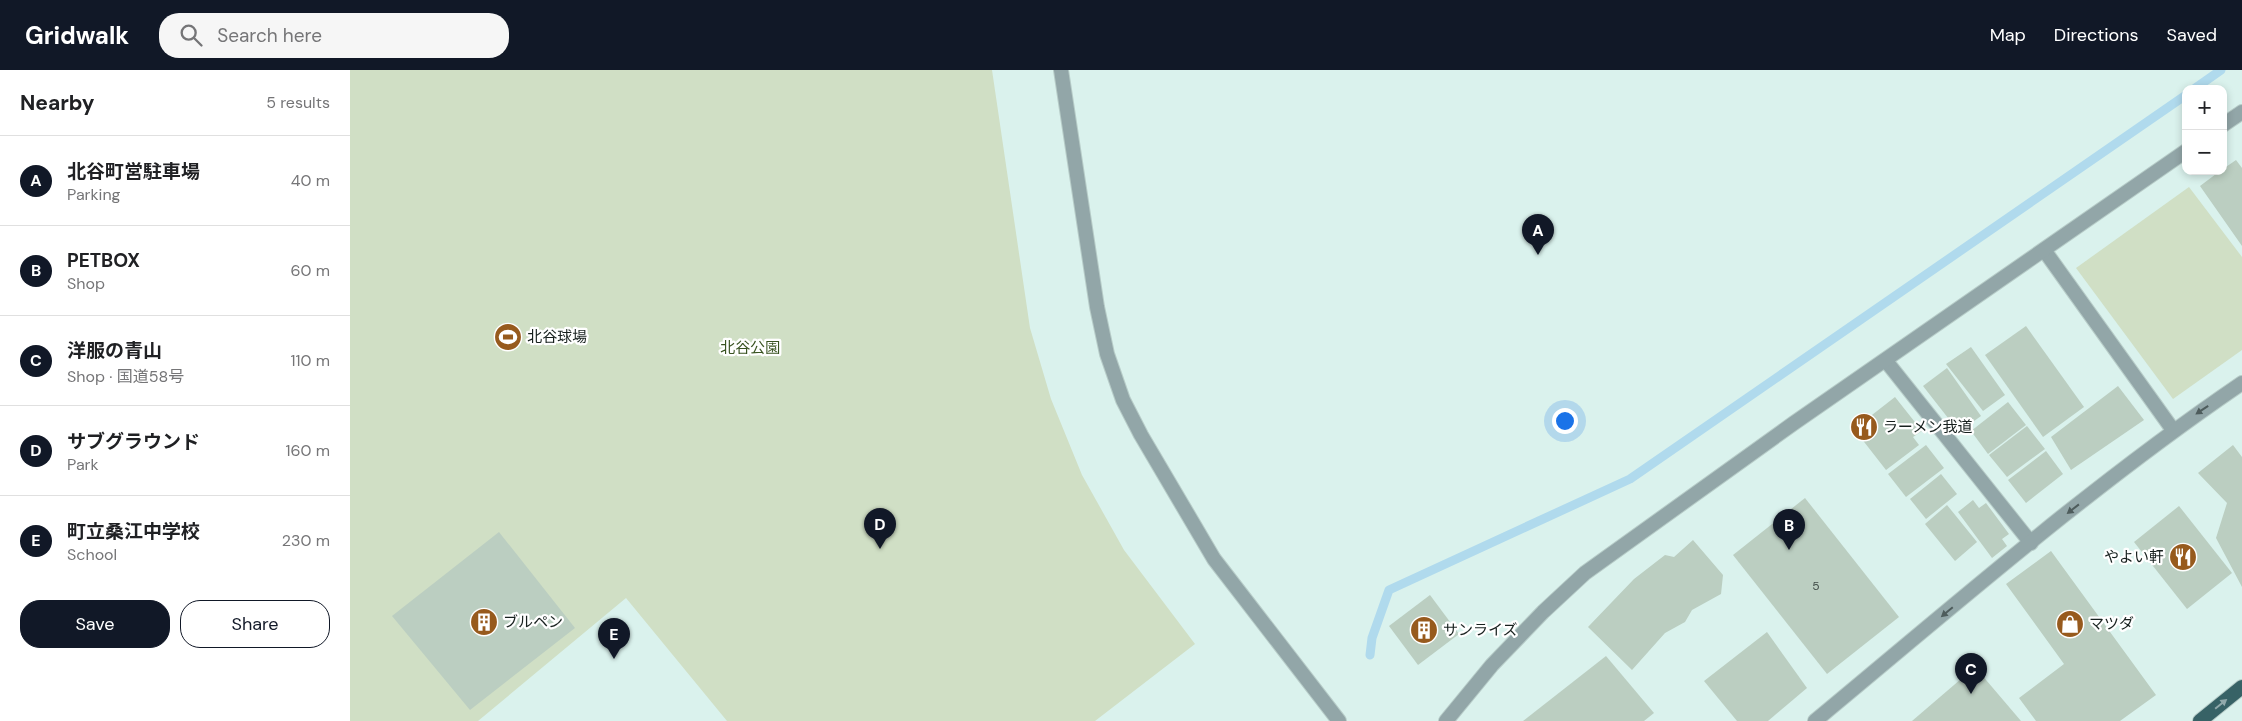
<!DOCTYPE html>
<meta charset="utf-8">
<style>
body{margin:0;font-family:"DM Sans","Noto Sans JP",sans-serif;background:#f6f6f6;color:#202124}
.controls{position:absolute;right:15px;top:15px;display:grid;overflow:hidden;border-radius:10px;box-shadow:0 2px 8px #0003}
.controls button{width:45px;height:45px;display:grid;place-items:center;padding:0;border:0;border-bottom:1px solid #e0e0e0;background:#fff;color:#202124;font:25px sans-serif}
.you{position:absolute;left:1214px;top:350px;width:18px;height:18px;margin:-12px;border:4px solid #fff;border-radius:50%;background:#1a73e8;box-shadow:0 0 0 8px #1a73e833}
.badge{display:grid;place-items:center;width:32px;height:32px;border-radius:50%;background:#111827;color:#fff;font-size:16px;font-weight:700}
.pin{position:absolute;translate:-50% -41px;filter:drop-shadow(0 1px 2px #0008)}
.pin::after{content:'';position:absolute;top:26px;width:18px;height:15px;background:inherit;clip-path:polygon(0 0,100% 0,50% 100%)}
.list{margin:0;padding:0;list-style:none}
h2{display:flex;justify-content:space-between;align-items:center;height:65px;margin:0;padding:0 20px;font-size:21px}
h2 small{font-size:16px;font-weight:400;color:#757577}
.list li{display:grid;grid-template-columns:32px 1fr auto;gap:15px;align-items:center;box-sizing:border-box;height:90px;padding:0 20px;border-top:1px solid #e0e0e0}
.list b{display:block;font-size:19px;white-space:nowrap}
.list p{margin:0;font-size:16px;white-space:nowrap;color:#757577}
.list em{font-size:16px;font-style:normal;color:#757577}
.actions{display:flex;gap:10px;padding:15px 20px}
.actions a{flex:1;padding:11px 0;border:1px solid #111827;border-radius:20px;text-align:center;font-size:18px;color:#111827}
.actions .main{background:#111827;color:#fff}
.icon{flex:none;width:28px;height:28px;fill:none;stroke:currentColor;stroke-width:2;stroke-linecap:round;stroke-linejoin:round}
.map{position:relative;flex:none;width:1892px;height:651px;overflow:hidden}
header{display:flex;align-items:center;gap:30px;box-sizing:border-box;height:70px;padding:0 25px;background:#111827;color:#fff}
header strong{font-size:24px}
nav{display:flex;gap:28px;margin-inline-start:auto;font-size:18px}
.search{width:350px;height:45px;background:#f6f6f6;display:flex;align-items:center;gap:12px;box-sizing:border-box;padding:0 18px;border-radius:20px;color:#757577;font-size:19px}
main{display:flex}
aside{flex:1;background:#fff}
.map>svg:first-child{display:block}
.green{fill:#d0dfc5}
.lines{fill:none;stroke-linecap:round;stroke-linejoin:round}
.stream{stroke:#b0daed;stroke-width:9}
.building{fill:#bbcec1}
.minor-casing{stroke:#b7ccc8;stroke-width:16}
.tertiary-casing{stroke:#b7ccc8;stroke-width:16}
.trunk-casing{stroke:#b7ccc8;stroke-width:16}
.minor{stroke:#92a6a8;stroke-width:14}
.tertiary{stroke:#92a6a8;stroke-width:14}
.trunk{stroke:#376266;stroke-width:14}
.oneway{fill:#4e5c5c}
.oneway2{fill:#91a9ab}
.labels{text-anchor:middle;dominant-baseline:central;stroke-width:4.5;stroke-linejoin:round;paint-order:stroke}
.number-label{font-size:12px;fill:#404c47}
.poi-label{font-size:15px;fill:#17201e;stroke:#fff;text-anchor:start}
.park-label{font-size:15px;fill:#395321;stroke:#fff}
</style>
<header>
<strong>Gridwalk</strong>
<div class="search"><svg class="icon" aria-label="search" viewBox="0 0 24 24"><circle cx="10" cy="10" r="6"/><path d="M15 15l6 6"/></svg>Search here</div>
<nav><a>Map</a><a>Directions</a><a>Saved</a></nav>
</header>
<main>
<aside>
<h2>Nearby<small>5 results</small></h2>
<ul class="list">
<li><span class="badge">A</span><div><b>北谷町営駐車場</b><p>Parking</p></div><em>40 m</em></li>
<li><span class="badge">B</span><div><b>PETBOX</b><p>Shop</p></div><em>60 m</em></li>
<li><span class="badge">C</span><div><b>洋服の青山</b><p>Shop · 国道58号</p></div><em>110 m</em></li>
<li><span class="badge">D</span><div><b>サブグラウンド</b><p>Park</p></div><em>160 m</em></li>
<li><span class="badge">E</span><div><b>町立桑江中学校</b><p>School</p></div><em>230 m</em></li>
</ul>
<div class="actions"><a class="main">Save</a><a>Share</a></div>
</aside>
<div class="map">
<svg width="1892" height="651" viewBox="0 0 1892 651">
<rect width="100%" height="100%" fill="#daf2ed"/>
<g class="green">
<polygon points="0,0 642,0 680,258 701,329 732,405 774,480 845,574 745,651 377,651 276,528 128,651 0,651"/>
<polygon points="1839,117 1892,187 1892,280 1823,329 1726,198"/>
</g>
<g class="lines">
<g class="stream">
<polyline points="1844,19 1871,0"/>
<polyline points="1020,585 1022,568 1039,520 1280,409 1836,25"/>
</g>
</g>
<g class="building">
<polygon points="1886,90 1892,98 1892,176 1850,116 1870,101 1873,101 1873,99"/>
<polygon points="1676,256 1734,337 1693,367 1635,285"/>
<polygon points="1621,277 1655,325 1633,341 1596,294"/>
<polygon points="1597,298 1631,346 1609,362 1573,316"/>
<polygon points="1768,316 1794,350 1721,400 1701,367"/>
<polygon points="1545,327 1572,361 1563,367 1569,375 1536,400 1504,359"/>
<polygon points="1658,332 1676,355 1638,384 1621,361"/>
<polygon points="1677,356 1695,379 1657,407 1639,385"/>
<polygon points="1576,375 1594,398 1556,427 1538,404"/>
<polygon points="1883,375 1892,387 1892,517 1866,468 1877,433 1848,403"/>
<polygon points="1696,381 1713,404 1676,433 1658,410"/>
<polygon points="1591,404 1607,424 1576,449 1560,429"/>
<polygon points="1455,428 1549,547 1477,604 1383,485"/>
<polygon points="1623,430 1629,438 1636,433 1659,464 1652,469 1657,476 1642,488 1608,442"/>
<polygon points="1597,435 1627,472 1605,491 1575,454"/>
<polygon points="1829,436 1882,503 1837,539 1784,472"/>
<polygon points="149,462 225,558 120,640 42,546"/>
<polygon points="1343,470 1373,505 1371,524 1342,540 1335,552 1315,563 1282,600 1238,557 1284,509 1315,485 1324,487"/>
<polygon points="1701,481 1806,625 1770,651 1686,651 1669,628 1714,594 1656,514"/>
<polygon points="1080,525 1109,564 1068,595 1039,556"/>
<polygon points="1417,562 1457,618 1418,651 1387,651 1354,611"/>
<polygon points="1256,586 1304,643 1294,651 1173,651"/>
<polygon points="1625,597 1671,651 1562,651"/>
</g>
<g class="lines">
<g class="minor-casing">
<g id="minor">
<polyline points="1694,180 1823,360"/>
<polyline points="1536,291 1681,473"/>
<path d="M1465,651C1605,535 1742,415 1892,313"/>
</g>
</g>
<g class="tertiary-casing">
<g id="tertiary">
<polyline points="711,0 747,237 757,284 773,330 791,365 864,489 989,651"/>
<polyline points="1873,55 1892,42"/>
<polyline points="1096,651 1142,595 1193,542 1235,503 1444,353 1836,81"/>
</g>
</g>
<g class="trunk-casing">
<polyline id="trunk" points="1850,651 1892,617"/>
</g>
<use href="#minor" class="minor"/>
<use href="#tertiary" class="tertiary"/>
<use href="#trunk" class="trunk"/>
</g>
<defs><path id="oneway-solid" d="M-6-.8H1V-3.2L6.5 0L1 3.2V.8H-6Z" transform="scale(1.25)"/></defs>
<g class="oneway">
<use href="#oneway-solid" transform="translate(1852 340) rotate(146)"/>
<use href="#oneway-solid" transform="translate(1723 439) rotate(142)"/>
<use href="#oneway-solid" transform="translate(1597 542) rotate(140)"/>
</g>
<use class="oneway2" href="#oneway-solid" transform="translate(1871 634) rotate(-39)"/>
<defs>
<g id="stadium-disc" transform="scale(1.4375)"><circle r="9.5" fill="#975a1d" stroke="#fff"/><path d="M0-5a6.5 5 0 1 0 0 10a6.5 5 0 1 0 0-10ZM-3.5-1.8h7v3.6h-7Z" fill="#fff"/></g>
<g id="restaurant-disc" transform="scale(1.4375)"><circle r="9.5" fill="#975a1d" stroke="#fff"/><path d="M-5-6h1v4h1v-4h1v4h1v-4h1v5L-1.5 .5V6h-2V.5L-5-1ZM5-6V6H3V1.5H1.5Q1.5-4 5-6Z" fill="#fff"/></g>
<g id="building-disc" transform="scale(1.4375)"><circle r="9.5" fill="#975a1d" stroke="#fff"/><path d="M-4-6H4V6H1V3H-1V6H-4ZM-2.5-4.3h1.7v1.8h-1.7ZM.8-4.3h1.7v1.8H.8ZM-2.5-1h1.7V.8h-1.7ZM.8-1h1.7V.8H.8Z" fill="#fff"/></g>
<g id="shop-disc" transform="scale(1.4375)"><circle r="9.5" fill="#975a1d" stroke="#fff"/><path d="M-5-2.5h2.3a2.7 3.5 0 0 1 5.4 0H5L5.5 6h-11ZM-1.5-2.5h3a1.5 2.3 0 0 0-3 0Z" fill="#fff"/></g>
</defs>
<g fill-rule="evenodd">
<use href="#stadium-disc" x="158" y="267"/>
<use href="#restaurant-disc" x="1514" y="357"/>
<use href="#restaurant-disc" x="1833" y="487"/>
<use href="#building-disc" x="134" y="552"/>
<use href="#shop-disc" x="1720" y="554"/>
<use href="#building-disc" x="1074" y="560"/>
</g>
<g class="labels">
<g class="number-label">
<text x="1466" y="516">5</text>
</g>
<g class="poi-label">
<text x="177" y="267">北谷球場</text>
<text x="1533" y="357">ラーメン我道</text>
<text x="1814" y="487" text-anchor="end">やよい軒</text>
<text x="153" y="552">ブルペン</text>
<text x="1739" y="554">マツダ</text>
<text x="1093" y="560">サンライズ</text>
</g>
<g class="park-label">
<text x="400" y="278">北谷公園</text>
</g>
</g>
</svg>
<div class="controls">
<button>+</button>
<button>−</button>
</div>
<div class="you"></div>
<div class="pin badge" style="left:1188px;top:185px">A</div>
<div class="pin badge" style="left:1439px;top:480px">B</div>
<div class="pin badge" style="left:1621px;top:624px">C</div>
<div class="pin badge" style="left:530px;top:479px">D</div>
<div class="pin badge" style="left:264px;top:589px">E</div>
</div>
</main>
